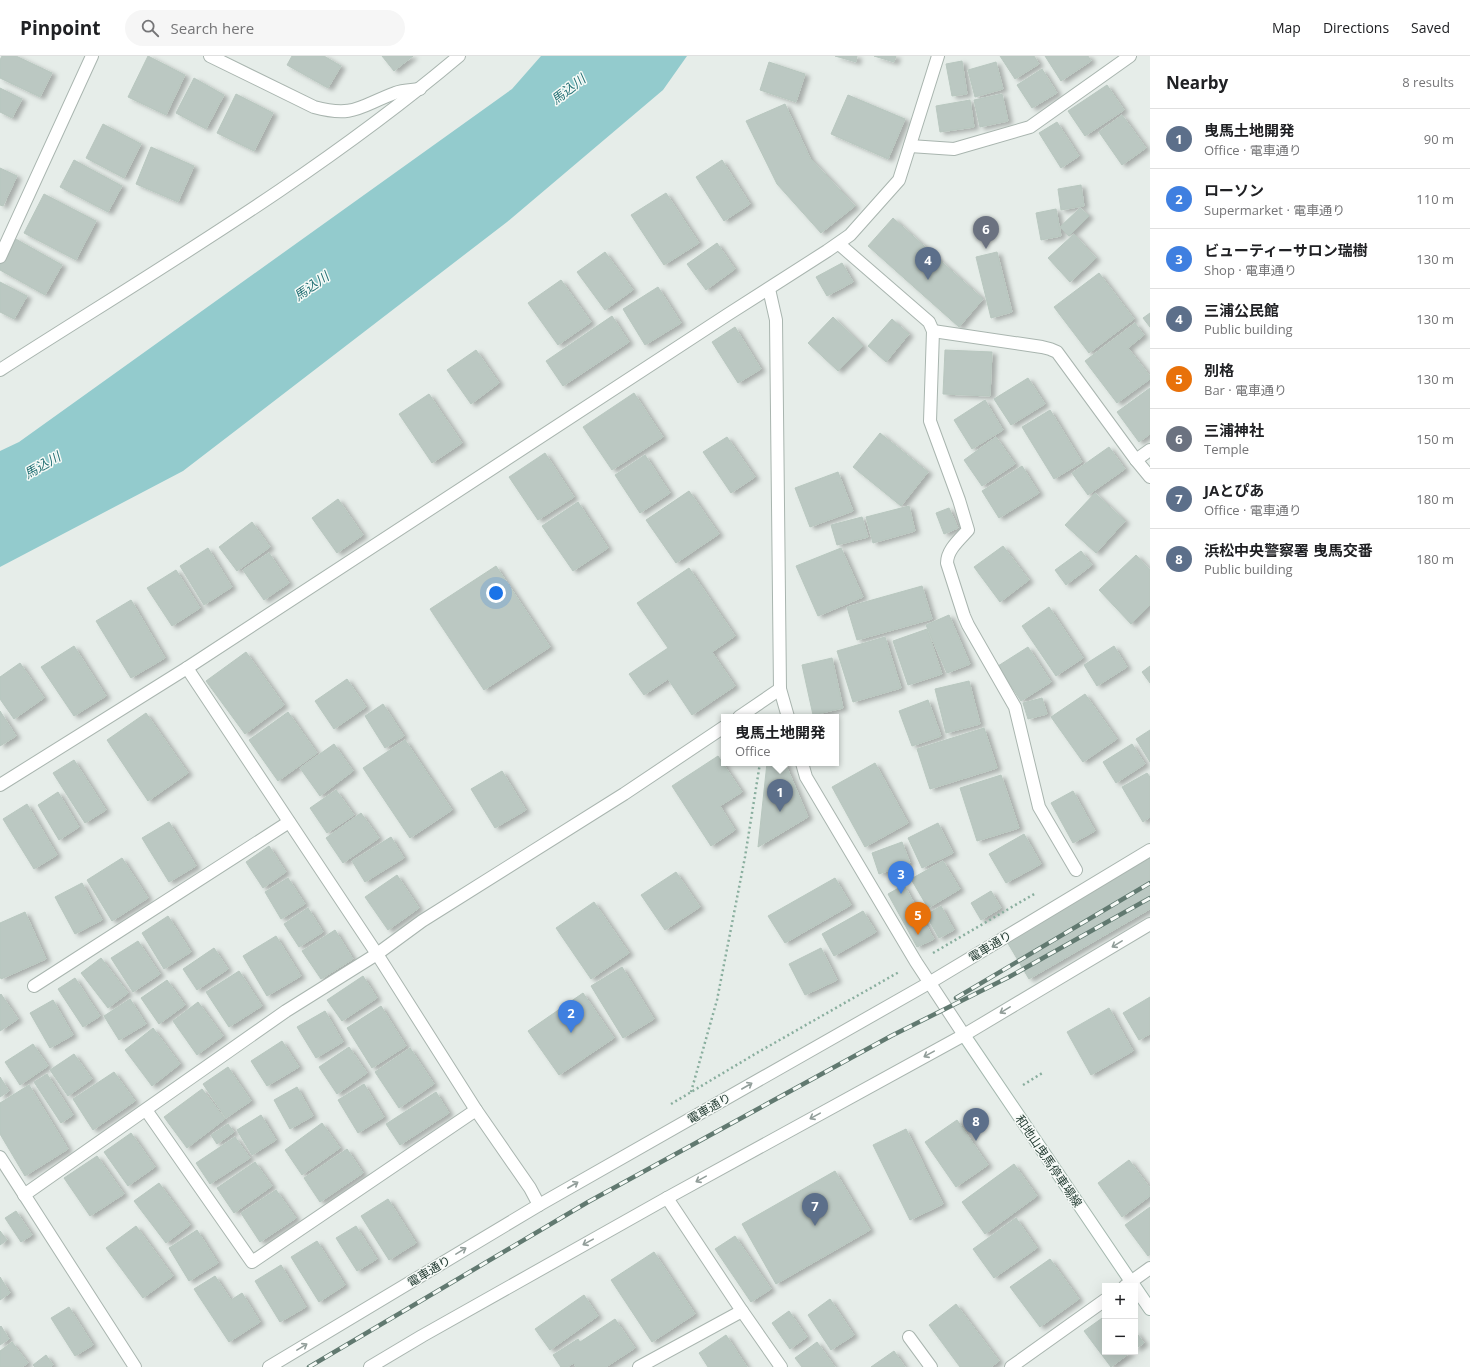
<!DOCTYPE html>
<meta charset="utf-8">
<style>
body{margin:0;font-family:"Open Sans","Noto Sans JP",sans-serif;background:#f6f6f6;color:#202124}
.controls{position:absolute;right:12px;bottom:12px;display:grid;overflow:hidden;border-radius:0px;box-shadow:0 4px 16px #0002}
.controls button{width:36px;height:36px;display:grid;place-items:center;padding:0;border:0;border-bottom:1px solid #e0e0e0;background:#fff;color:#202124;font:20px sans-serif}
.you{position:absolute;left:496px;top:537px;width:14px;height:14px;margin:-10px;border:3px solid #fff;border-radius:50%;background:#1a73e8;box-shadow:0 0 0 6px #1a73e833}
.badge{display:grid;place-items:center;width:26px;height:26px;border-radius:50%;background:#d93025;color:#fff;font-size:13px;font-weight:700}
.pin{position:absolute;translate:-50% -33px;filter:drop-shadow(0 1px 2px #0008)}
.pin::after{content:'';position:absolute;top:21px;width:14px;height:12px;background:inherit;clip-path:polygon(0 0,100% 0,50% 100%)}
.popup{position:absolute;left:721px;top:658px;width:118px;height:52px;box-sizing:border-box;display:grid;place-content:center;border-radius:0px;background:#fff;filter:drop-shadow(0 1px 3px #0005);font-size:13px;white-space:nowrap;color:#757577}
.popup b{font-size:15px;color:#202124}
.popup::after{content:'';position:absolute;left:50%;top:100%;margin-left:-8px;border:8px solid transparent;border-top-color:#fff}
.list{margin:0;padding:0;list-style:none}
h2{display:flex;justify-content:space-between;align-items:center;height:52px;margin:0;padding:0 16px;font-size:17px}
h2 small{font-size:13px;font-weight:400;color:#757577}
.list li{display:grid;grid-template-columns:26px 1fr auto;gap:12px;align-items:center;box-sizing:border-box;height:60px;padding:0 16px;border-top:1px solid #e0e0e0}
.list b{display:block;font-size:15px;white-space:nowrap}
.list p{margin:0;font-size:13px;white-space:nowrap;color:#757577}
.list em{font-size:13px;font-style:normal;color:#757577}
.icon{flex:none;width:22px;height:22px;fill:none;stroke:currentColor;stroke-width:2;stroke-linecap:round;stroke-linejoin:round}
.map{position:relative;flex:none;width:1150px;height:1311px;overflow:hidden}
header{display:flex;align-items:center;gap:24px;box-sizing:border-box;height:56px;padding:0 20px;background:#fff;border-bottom:1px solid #e0e0e0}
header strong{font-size:19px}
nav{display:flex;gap:22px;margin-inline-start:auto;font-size:14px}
.search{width:280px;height:36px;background:#f6f6f6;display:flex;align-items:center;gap:10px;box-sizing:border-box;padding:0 14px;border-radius:22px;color:#757577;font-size:15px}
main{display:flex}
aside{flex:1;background:#fff}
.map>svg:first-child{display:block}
.water{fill:#93cbcd}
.building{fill:#bbc8c2;stroke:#b8c7bf;filter:url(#shadow)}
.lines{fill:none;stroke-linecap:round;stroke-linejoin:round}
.minor-casing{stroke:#a9b5af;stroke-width:14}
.tertiary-casing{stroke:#a9b5af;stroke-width:14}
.secondary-casing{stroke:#a5b8af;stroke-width:14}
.path{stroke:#89ae9e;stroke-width:2.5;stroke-dasharray:2 3;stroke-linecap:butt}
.minor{stroke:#fff;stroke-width:12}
.tertiary{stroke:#fff;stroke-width:12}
.secondary{stroke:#fff;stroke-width:12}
.rail-casing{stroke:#617970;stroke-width:4.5}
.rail{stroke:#f6faf7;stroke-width:3;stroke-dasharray:9;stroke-linecap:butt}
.oneway{stroke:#929e9a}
.labels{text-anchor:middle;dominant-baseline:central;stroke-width:3;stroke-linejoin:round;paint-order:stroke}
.street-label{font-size:12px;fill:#263e35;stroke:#f6faf7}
.water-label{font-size:13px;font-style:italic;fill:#247175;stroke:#f6faf7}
</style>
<header>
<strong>Pinpoint</strong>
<div class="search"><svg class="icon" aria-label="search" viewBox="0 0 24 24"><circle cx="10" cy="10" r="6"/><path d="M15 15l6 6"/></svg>Search here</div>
<nav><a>Map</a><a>Directions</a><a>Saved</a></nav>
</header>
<main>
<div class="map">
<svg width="1150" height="1311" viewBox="0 0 1150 1311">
<defs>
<filter id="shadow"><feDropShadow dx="4.5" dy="2.5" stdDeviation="2" flood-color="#0004"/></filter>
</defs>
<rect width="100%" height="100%" fill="#e6ede9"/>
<polygon class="water" points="541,0 687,0 663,34 507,166 183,415 0,511 0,395 19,386 512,33"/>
<g class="building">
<polygon points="2,0 16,0 52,17 40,41 0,22 0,4"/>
<polygon points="148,0 185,19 166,59 128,41"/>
<polygon points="292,0 324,0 341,10 328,32 287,9"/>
<polygon points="382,0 413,0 394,15"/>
<polygon points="835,0 857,0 856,6"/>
<polygon points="874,0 896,0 894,6"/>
<polygon points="1000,0 1034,0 1039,8 1015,23"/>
<polygon points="1045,0 1088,0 1091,5 1061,25"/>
<polygon points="962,5 967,38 952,40 946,8"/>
<polygon points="769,6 805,18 796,46 760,34"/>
<polygon points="996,6 1003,33 975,41 968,14"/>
<polygon points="1042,13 1057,37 1032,52 1017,29"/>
<polygon points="194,22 224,39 206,73 176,57"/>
<polygon points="1107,29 1124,54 1085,80 1068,55"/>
<polygon points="0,32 22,43 12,62 0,56"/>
<polygon points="236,38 273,57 254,95 217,77"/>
<polygon points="1002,38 1008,65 980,71 974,44"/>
<polygon points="848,39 905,63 888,103 831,78"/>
<polygon points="970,44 974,71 940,76 936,50"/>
<polygon points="785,48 810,102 855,150 821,177 777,128 746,65"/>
<polygon points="1122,59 1146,92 1122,109 1099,76"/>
<polygon points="1057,66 1079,100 1061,112 1039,77"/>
<polygon points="103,68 141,88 124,122 86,102"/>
<polygon points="151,91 194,110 178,146 136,128"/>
<polygon points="74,104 122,130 108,156 60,131"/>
<polygon points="722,104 750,148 724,165 696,121"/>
<polygon points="0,112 17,120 3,150 0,149"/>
<polygon points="1081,129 1084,150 1061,154 1058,133"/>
<polygon points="666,137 699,187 664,209 631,159"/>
<polygon points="44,138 96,165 76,204 24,177"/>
<polygon points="1080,152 1089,160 1069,180 1060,171"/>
<polygon points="1056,153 1061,180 1041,184 1036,157"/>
<polygon points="893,162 983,243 959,271 868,190"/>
<polygon points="1074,178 1096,202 1070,226 1048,202"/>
<polygon points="14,182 62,209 45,239 0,214 0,208"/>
<polygon points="717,187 735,213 706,234 687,208"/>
<polygon points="605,196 633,234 605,254 577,216"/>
<polygon points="997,196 1012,256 991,262 976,201"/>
<polygon points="842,207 853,226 827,240 816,221"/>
<polygon points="1099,217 1134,263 1089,297 1054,251"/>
<polygon points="561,224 591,266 558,289 528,247"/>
<polygon points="0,226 27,240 14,263 0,256"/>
<polygon points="658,231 681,267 645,289 623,253"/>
<polygon points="1150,257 1150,271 1143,262"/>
<polygon points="612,260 629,286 563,330 546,305"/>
<polygon points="833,261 863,290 838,315 808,287"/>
<polygon points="892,263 909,278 886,306 868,290"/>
<polygon points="1135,267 1144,279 1128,292 1150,320 1150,323 1117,347 1085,305"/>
<polygon points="735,271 761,313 738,327 712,286"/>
<polygon points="476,294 499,327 471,348 447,314"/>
<polygon points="945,294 992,296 990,340 943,338"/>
<polygon points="1028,322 1045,348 1011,369 994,343"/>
<polygon points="1150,332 1150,378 1139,386 1117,356"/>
<polygon points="634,337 663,381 612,414 583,371"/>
<polygon points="429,338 462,387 432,407 399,358"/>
<polygon points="985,344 1003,374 972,393 954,364"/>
<polygon points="1050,354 1082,406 1054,423 1022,371"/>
<polygon points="880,377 928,416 901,450 853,411"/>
<polygon points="727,381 755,421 731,437 703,396"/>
<polygon points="996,381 1015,408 982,430 964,404"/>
<polygon points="1109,391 1125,413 1088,439 1072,417"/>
<polygon points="545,397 574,441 538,464 509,421"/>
<polygon points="645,399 670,437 640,457 615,419"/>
<polygon points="1022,410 1039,437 999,462 982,435"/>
<polygon points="838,416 853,455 810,471 795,432"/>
<polygon points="689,435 719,478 676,507 646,464"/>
<polygon points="1095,437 1125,465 1096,497 1065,469"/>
<polygon points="338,443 363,479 337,497 312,462"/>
<polygon points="578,446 608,492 573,515 542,470"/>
<polygon points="909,450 915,475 873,487 866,461"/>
<polygon points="949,452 958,472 944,478 936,457"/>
<polygon points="862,461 868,481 837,489 831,469"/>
<polygon points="252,466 270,491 237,515 219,491"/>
<polygon points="1003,490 1029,524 1000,546 974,511"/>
<polygon points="208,492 232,531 204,549 180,510"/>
<polygon points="841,492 863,541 818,560 796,510"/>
<polygon points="1081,495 1092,509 1066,529 1055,514"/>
<polygon points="269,497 289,527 264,544 243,514"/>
<polygon points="1136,499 1150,514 1150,549 1131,568 1099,534"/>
<polygon points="496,510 550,591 484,634 430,553"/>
<polygon points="689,512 735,580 712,596 735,630 692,659 668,623 644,639 629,618 668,592 637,547"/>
<polygon points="176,514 200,552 172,570 147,532"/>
<polygon points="922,530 932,563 857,584 847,551"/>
<polygon points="131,544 165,602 131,622 96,565"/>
<polygon points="1049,551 1083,602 1056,620 1022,570"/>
<polygon points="949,559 970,608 947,617 926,569"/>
<polygon points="927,573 942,618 908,629 893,585"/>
<polygon points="885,581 901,632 853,646 837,595"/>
<polygon points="74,590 106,640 74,660 41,611"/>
<polygon points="1114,590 1127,611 1097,630 1084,609"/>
<polygon points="1028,591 1051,626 1021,645 998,610"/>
<polygon points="246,596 284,649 245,678 206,625"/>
<polygon points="832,602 843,652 813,659 802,609"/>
<polygon points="20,607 44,642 14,663 0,643 0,621"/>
<polygon points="1150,610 1150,627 1142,616"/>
<polygon points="347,623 366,651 334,673 315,645"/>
<polygon points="969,625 980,668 946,677 935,633"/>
<polygon points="1085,638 1117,683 1083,706 1051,661"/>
<polygon points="1042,642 1047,658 1028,663 1023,647"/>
<polygon points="928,644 941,680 912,690 899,655"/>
<polygon points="383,648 404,680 385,692 365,660"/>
<polygon points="0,655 16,680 0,690"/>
<polygon points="288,656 317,697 278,725 249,684"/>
<polygon points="146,657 188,717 148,745 107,684"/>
<polygon points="984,672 997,712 930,733 917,693"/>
<polygon points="1150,674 1150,706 1136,683"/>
<polygon points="405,684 452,754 410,782 363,712"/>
<polygon points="334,688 353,715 320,740 300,712"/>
<polygon points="1132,688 1145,708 1116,727 1103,706"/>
<polygon points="718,700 742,736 720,750 735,774 711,790 672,730"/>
<polygon points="74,704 106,754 85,767 53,717"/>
<polygon points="767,707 785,707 808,761 758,791"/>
<polygon points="875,707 908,767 865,791 832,731"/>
<polygon points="502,715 526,754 495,772 471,733"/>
<polygon points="1147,717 1150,721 1150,761 1143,766 1122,731"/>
<polygon points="1001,719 1019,772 977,785 960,732"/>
<polygon points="336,734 354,759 327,777 310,752"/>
<polygon points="1073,735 1095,775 1073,787 1051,747"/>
<polygon points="58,736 79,771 59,784 38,749"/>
<polygon points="27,748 57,799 34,813 3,763"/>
<polygon points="361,757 379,782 343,807 326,782"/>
<polygon points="169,766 196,810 169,826 142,782"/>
<polygon points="938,767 953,797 922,812 908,782"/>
<polygon points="1024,778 1041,808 1006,827 989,798"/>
<polygon points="391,781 404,802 365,826 352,805"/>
<polygon points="902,786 910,807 879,818 872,797"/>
<polygon points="269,790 286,816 263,832 246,806"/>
<polygon points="1150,801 1150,853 1029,923 1006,884"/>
<polygon points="122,802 148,842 112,865 87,824"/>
<polygon points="943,805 960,833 928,852 911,823"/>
<polygon points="676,816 700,851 665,874 641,839"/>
<polygon points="397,819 419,852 388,874 365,841"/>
<polygon points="288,822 305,848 281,863 265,836"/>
<polygon points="835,822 851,849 785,887 768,860"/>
<polygon points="82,827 102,864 75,878 55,841"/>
<polygon points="904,829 934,883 917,891 888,838"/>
<polygon points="991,835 1001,852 981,864 971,847"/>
<polygon points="594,846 629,897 591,923 556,872"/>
<polygon points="941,850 954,874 939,882 926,859"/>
<polygon points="308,852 323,876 299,891 284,868"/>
<polygon points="863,855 876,876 834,900 822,878"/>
<polygon points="25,856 46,903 1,923 0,920 0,867"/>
<polygon points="168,860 191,896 164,913 142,877"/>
<polygon points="335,874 353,903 321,923 302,895"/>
<polygon points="276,880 301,920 267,940 243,900"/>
<polygon points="138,885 160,918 133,936 111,902"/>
<polygon points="214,892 228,913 197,934 183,913"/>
<polygon points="821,892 837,924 805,939 789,908"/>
<polygon points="101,902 128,937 108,952 81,917"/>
<polygon points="622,911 654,963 623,982 591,930"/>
<polygon points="239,915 262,950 229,971 206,936"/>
<polygon points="363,920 377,942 342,965 327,944"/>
<polygon points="75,922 100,960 83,971 58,933"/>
<polygon points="167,924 185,949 159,968 141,942"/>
<polygon points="583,937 614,982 559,1019 528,975"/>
<polygon points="1,938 18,963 0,975 0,939"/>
<polygon points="1150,941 1150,978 1139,984 1123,957"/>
<polygon points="130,943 146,968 119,984 104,960"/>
<polygon points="53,944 73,979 50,992 30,957"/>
<polygon points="198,946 223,980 197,999 173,965"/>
<polygon points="381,950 406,990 372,1012 347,972"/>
<polygon points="1109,952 1133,995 1091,1019 1067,976"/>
<polygon points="325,955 343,986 316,1002 297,971"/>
<polygon points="153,972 180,1008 152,1030 125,994"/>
<polygon points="282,985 299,1011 267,1030 251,1005"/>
<polygon points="33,988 48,1010 20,1029 5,1006"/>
<polygon points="349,991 367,1017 337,1038 319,1011"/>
<polygon points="410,992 434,1028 399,1052 375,1016"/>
<polygon points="74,998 92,1023 68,1040 50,1014"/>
<polygon points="228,1011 251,1045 226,1062 203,1028"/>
<polygon points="114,1016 135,1045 93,1074 73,1043"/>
<polygon points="47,1018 73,1059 61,1067 34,1026"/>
<polygon points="0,1021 9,1035 0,1041"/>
<polygon points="364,1028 384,1061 358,1077 338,1044"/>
<polygon points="29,1029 68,1093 25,1120 0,1078 0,1047"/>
<polygon points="297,1031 313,1060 290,1073 274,1044"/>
<polygon points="202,1033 225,1063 187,1092 164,1061"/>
<polygon points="436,1036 449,1057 400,1089 386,1068"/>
<polygon points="261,1059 276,1084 252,1099 237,1074"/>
<polygon points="957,1064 988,1109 956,1131 925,1086"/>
<polygon points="322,1067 340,1092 302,1119 285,1094"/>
<polygon points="228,1068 234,1076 217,1088 211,1079"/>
<polygon points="906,1073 943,1148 910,1164 873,1089"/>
<polygon points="131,1077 155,1111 128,1130 104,1096"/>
<polygon points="235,1081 250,1102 210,1128 196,1107"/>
<polygon points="347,1093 363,1117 320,1146 304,1122"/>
<polygon points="97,1100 124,1138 90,1160 64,1122"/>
<polygon points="1129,1104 1150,1132 1150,1140 1122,1161 1098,1127"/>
<polygon points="255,1106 272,1130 234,1157 217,1132"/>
<polygon points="1014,1108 1037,1140 985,1178 962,1146"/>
<polygon points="835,1115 870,1174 776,1228 742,1168"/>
<polygon points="159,1127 190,1169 166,1187 134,1145"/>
<polygon points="276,1134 296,1162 260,1186 241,1157"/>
<polygon points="388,1143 416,1187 389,1204 361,1160"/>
<polygon points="1150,1151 1150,1198 1148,1200 1125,1169"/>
<polygon points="16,1155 32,1179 21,1186 5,1162"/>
<polygon points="1016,1162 1037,1192 994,1222 973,1193"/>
<polygon points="136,1170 173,1220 143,1242 106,1192"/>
<polygon points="356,1170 377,1203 357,1215 336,1182"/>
<polygon points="197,1174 218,1207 189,1225 169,1192"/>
<polygon points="0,1175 7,1184 0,1189"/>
<polygon points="735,1180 771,1233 751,1246 715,1193"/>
<polygon points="317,1185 345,1229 319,1246 291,1201"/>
<polygon points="654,1196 695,1258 652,1286 611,1224"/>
<polygon points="1050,1203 1079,1243 1040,1271 1010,1231"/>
<polygon points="281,1209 306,1251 280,1266 255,1225"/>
<polygon points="215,1220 231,1244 242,1237 260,1266 229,1286 194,1233"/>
<polygon points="0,1221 10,1237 0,1244"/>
<polygon points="584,1239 598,1260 550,1294 535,1273"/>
<polygon points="830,1243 854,1279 831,1294 808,1259"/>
<polygon points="956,1248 999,1305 991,1311 960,1311 929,1269"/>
<polygon points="69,1251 93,1289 75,1300 51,1262"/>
<polygon points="789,1255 807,1281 790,1293 772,1267"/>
<polygon points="1105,1260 1105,1296 1131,1296 1111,1311 1084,1275"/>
<polygon points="615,1263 635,1292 606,1311 576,1311 574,1307 567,1311 561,1311 553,1299 578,1283 580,1286"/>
<polygon points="1,1270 9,1283 0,1289 0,1271"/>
<polygon points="1135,1275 1144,1287 1135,1293"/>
<polygon points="726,1279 747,1311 708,1311 699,1297"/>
<polygon points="12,1286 28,1307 22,1311 0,1311 0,1295"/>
<polygon points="817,1286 835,1311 802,1311 795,1302"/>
<polygon points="894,1295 905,1311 871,1311"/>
<polygon points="46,1299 53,1309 50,1311 35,1311 33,1309"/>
</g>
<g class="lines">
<g class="minor-casing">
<g id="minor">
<path d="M210,0L314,51C354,62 360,50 395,37C402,34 412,34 420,33"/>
<polyline points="910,90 954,93 1030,71 1130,0"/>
<path d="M839,188L929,266L933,275L930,365L959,444L968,474C959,484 947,494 947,507L964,560L968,569L1015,651L1039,751L1076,814"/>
<polyline points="0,201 92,0"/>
<polyline points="769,233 776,264 780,633 788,661"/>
<polyline points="933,275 1042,291 1050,293 1057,296 1136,404"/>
<path d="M0,314C156,214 317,120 459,0"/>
<polyline points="1150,394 1136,404 1150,421"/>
<polyline points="187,612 377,898 476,1054 530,1132 539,1149"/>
<polyline points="739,661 780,633"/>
<polyline points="802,707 806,721 916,906 964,979"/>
<polyline points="0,729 187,612 727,259 827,195 850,179 899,124 938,0"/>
<polyline points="34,930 289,766"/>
<polyline points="146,1054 252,1206 476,1054"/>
<polyline points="24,1139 286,955 377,898 422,865 624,738 724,671"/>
<polyline points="1125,1230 1150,1212"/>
<polyline points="742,1255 781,1311"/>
<polyline points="909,1281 931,1311"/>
<polyline points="639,1311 742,1255 667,1142"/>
<polyline points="1011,1311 1105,1244"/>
</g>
</g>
<g class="tertiary-casing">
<g id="tertiary">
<polyline points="0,1101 135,1311"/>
<polyline points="269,1311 539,1149 929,927 1150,794"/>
<polyline points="370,1311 422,1280 667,1142 964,979 1150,868"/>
</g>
</g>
<g class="secondary-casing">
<g id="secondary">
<polyline points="964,979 1134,1230"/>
<polyline points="1135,1231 1150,1253"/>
</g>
</g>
<g class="path">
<polyline points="933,897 1036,837"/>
<polyline points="1013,908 1059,881"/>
<polyline points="1023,1029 1044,1016"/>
<polyline points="691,1036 717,944 745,801 760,707"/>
<polyline points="671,1048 755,998 899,916"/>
</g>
<use href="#minor" class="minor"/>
<use href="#tertiary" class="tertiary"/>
<use href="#secondary" class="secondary"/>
<g class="rail-casing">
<g id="rail">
<polyline points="956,942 1150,827"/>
<polyline points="309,1311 588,1146 891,980 1009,921 1150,842"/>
</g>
</g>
<use href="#rail" class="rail"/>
</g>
<defs><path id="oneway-shaft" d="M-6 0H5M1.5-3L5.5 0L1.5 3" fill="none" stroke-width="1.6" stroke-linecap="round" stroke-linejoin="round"/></defs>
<g class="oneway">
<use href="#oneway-shaft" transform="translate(1117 888) rotate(149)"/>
<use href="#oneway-shaft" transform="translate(1005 954) rotate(149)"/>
<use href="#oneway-shaft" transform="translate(929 998) rotate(151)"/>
<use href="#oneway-shaft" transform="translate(747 1030) rotate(-30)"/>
<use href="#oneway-shaft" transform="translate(815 1060) rotate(151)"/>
<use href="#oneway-shaft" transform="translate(701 1123) rotate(151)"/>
<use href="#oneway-shaft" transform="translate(573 1129) rotate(-30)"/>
<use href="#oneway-shaft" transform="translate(588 1186) rotate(151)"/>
<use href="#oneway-shaft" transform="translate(461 1195) rotate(-31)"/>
<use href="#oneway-shaft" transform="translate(302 1291) rotate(-31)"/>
</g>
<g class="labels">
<g class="street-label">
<text transform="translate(990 890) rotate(-31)">電車通り</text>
<text transform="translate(709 1052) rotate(-30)">電車通り</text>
<text transform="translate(1049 1105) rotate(56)">和地山曳馬停車場線</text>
<text transform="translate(429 1215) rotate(-31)">電車通り</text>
</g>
<g class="water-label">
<text transform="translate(568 33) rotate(-38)">馬込川</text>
<text transform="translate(311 230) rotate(-35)">馬込川</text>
<text transform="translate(42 409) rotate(-30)">馬込川</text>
</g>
</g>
</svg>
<div class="controls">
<button>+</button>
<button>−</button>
</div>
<div class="you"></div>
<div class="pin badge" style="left:780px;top:756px;background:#5c6f8a">1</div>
<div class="popup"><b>曳馬土地開発</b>Office</div>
<div class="pin badge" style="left:571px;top:977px;background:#3f7fe0">2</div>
<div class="pin badge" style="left:901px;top:838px;background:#3f7fe0">3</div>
<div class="pin badge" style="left:928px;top:224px;background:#5c6f8a">4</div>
<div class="pin badge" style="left:918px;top:879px;background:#e8710a">5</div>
<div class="pin badge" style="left:986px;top:193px;background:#6b7280">6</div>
<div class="pin badge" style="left:815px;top:1170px;background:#5c6f8a">7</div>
<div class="pin badge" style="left:976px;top:1085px;background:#5c6f8a">8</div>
</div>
<aside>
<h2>Nearby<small>8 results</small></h2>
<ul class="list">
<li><span class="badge" style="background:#5c6f8a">1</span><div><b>曳馬土地開発</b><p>Office · 電車通り</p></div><em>90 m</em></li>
<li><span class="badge" style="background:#3f7fe0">2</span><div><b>ローソン</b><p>Supermarket · 電車通り</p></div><em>110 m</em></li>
<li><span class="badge" style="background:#3f7fe0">3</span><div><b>ビューティーサロン瑞樹</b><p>Shop · 電車通り</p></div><em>130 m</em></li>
<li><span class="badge" style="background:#5c6f8a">4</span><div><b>三浦公民館</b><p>Public building</p></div><em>130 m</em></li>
<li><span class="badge" style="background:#e8710a">5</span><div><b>別格</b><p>Bar · 電車通り</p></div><em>130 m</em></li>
<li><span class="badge" style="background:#6b7280">6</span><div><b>三浦神社</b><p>Temple</p></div><em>150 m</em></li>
<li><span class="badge" style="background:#5c6f8a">7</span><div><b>JAとぴあ</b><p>Office · 電車通り</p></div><em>180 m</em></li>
<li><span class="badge" style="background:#5c6f8a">8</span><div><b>浜松中央警察署 曳馬交番</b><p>Public building</p></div><em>180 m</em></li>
</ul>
</aside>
</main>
